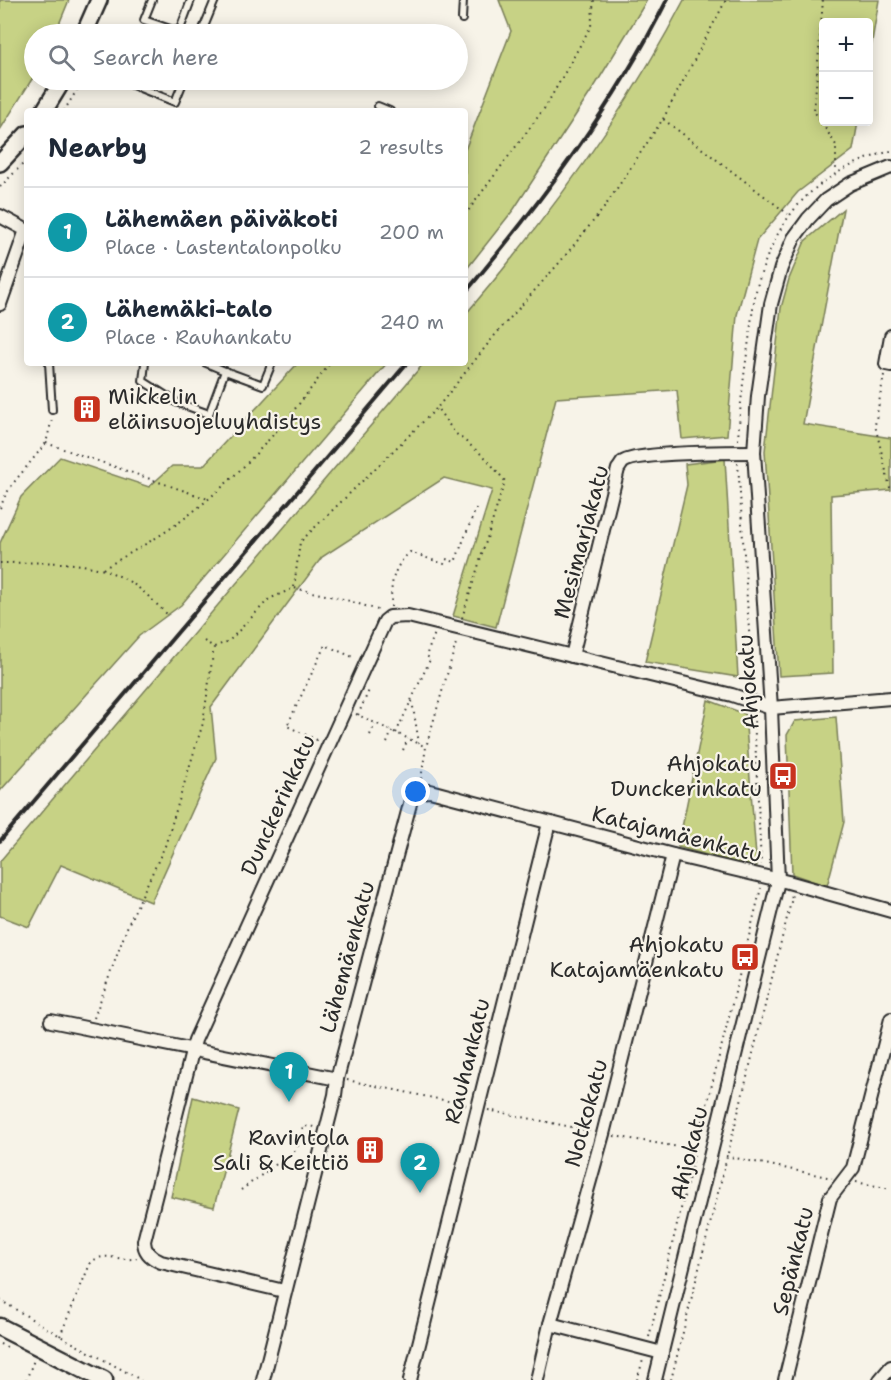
<!DOCTYPE html>
<meta charset="utf-8">
<style>
body{margin:0;font-family:"Shantell Sans",sans-serif;background:#f6f6f7;color:#1f2937}
.controls{position:absolute;right:18px;top:18px;display:grid;overflow:hidden;border-radius:6px;box-shadow:0 3px 15px #0003}
.controls button{width:54px;height:54px;display:grid;place-items:center;padding:0;border:0;border-bottom:2px solid #e0e1e3;background:#fff;color:#1f2937;font:30px sans-serif}
.you{position:absolute;left:416px;top:792px;width:21px;height:21px;margin:-15px;border:4px solid #fff;border-radius:50%;background:#1a73e8;box-shadow:0 0 0 9px #1a73e833}
.badge{display:grid;place-items:center;width:39px;height:39px;border-radius:50%;background:#c8321e;color:#fff;font-size:20px;font-weight:700}
.pin{position:absolute;translate:-50% -50px;filter:drop-shadow(0 2px 3px #0008)}
.pin::after{content:'';position:absolute;top:32px;width:21px;height:18px;background:inherit;clip-path:polygon(0 0,100% 0,50% 100%)}
.list{margin:0;padding:0;list-style:none}
h2{display:flex;justify-content:space-between;align-items:center;height:78px;margin:0;padding:0 24px;font-size:26px}
h2 small{font-size:20px;font-weight:400;color:#747a83}
.list li{display:grid;grid-template-columns:39px 1fr auto;gap:18px;align-items:center;box-sizing:border-box;height:90px;padding:0 24px;border-top:2px solid #e0e1e3}
.list b{display:block;font-size:22px;white-space:nowrap}
.list p{margin:0;font-size:20px;white-space:nowrap;color:#747a83}
.list em{font-size:20px;font-style:normal;color:#747a83}
.icon{flex:none;width:33px;height:33px;fill:none;stroke:currentColor;stroke-width:2;stroke-linecap:round;stroke-linejoin:round}
.map{position:relative;flex:none;width:891px;height:1380px;overflow:hidden}
.search{position:absolute;background:#fff;box-shadow:0 3px 15px #0003;left:24px;top:24px;width:444px;height:66px;display:flex;align-items:center;gap:15px;box-sizing:border-box;padding:0 21px;border-radius:33px;color:#747a83;font-size:22px}
.panel{position:absolute;background:#fff;box-shadow:0 3px 15px #0003;left:24px;top:108px;width:444px;height:258px;border-radius:6px}
.map>svg:first-child{display:block}
.green{fill:#c7d285;stroke:#797e58;stroke-width:1.5}
.lines{fill:none;stroke-linecap:round;stroke-linejoin:round}
.service-casing{stroke:#2b2b2b;stroke-width:10}
.minor-casing{stroke:#2b2b2b;stroke-width:16}
.tertiary-casing{stroke:#2b2b2b;stroke-width:20}
.secondary-casing{stroke:#2b2b2b;stroke-width:21}
.path{stroke:#2b2b2b;stroke-width:2;stroke-dasharray:1.5 4.5;stroke-linecap:butt}
.service{stroke:#f7f3e8;stroke-width:6}
.minor{stroke:#f7f3e8;stroke-width:12}
.tertiary{stroke:#f7f3e8;stroke-width:15}
.secondary{stroke:#f7f3e8;stroke-width:16}
.rail{stroke:#2b2b2b;stroke-width:4}
.labels{text-anchor:middle;dominant-baseline:central;stroke-width:4.5;stroke-linejoin:round;paint-order:stroke}
.poi-label{font-size:22px;fill:#2b2b2b;stroke:#f7f3e8;text-anchor:end}
.street-label{font-size:22px;fill:#2b2b2b;stroke:#f7f3e8}
</style>
<div class="map">
<svg width="891" height="1380" viewBox="0 0 891 1380">
<rect width="100%" height="100%" fill="#f7f3e8"/>
<filter id="ink" filterUnits="userSpaceOnUse"><feTurbulence type="fractalNoise" baseFrequency=".0167" numOctaves="2"/><feDisplacementMap in="SourceGraphic" scale="12" xChannelSelector="R" yChannelSelector="G"/><feConvolveMatrix kernelMatrix="1 2 1 2 8 2 1 2 1" color-interpolation-filters="sRGB"/></filter>
<g filter="url(#ink)">
<g class="green">
<polygon points="0,0 69,0 55,34 34,34 34,76 0,130"/>
<polygon points="499,0 647,0 596,84 514,209 465,271 465,150 511,31"/>
<path d="M684,0H879L869,59L868,22H824V122H858L853,150L798,192L757,240L737,315L727,435L682,439L677,390L556,398L496,627L453,616L492,490L444,478L322,557L211,707L216,758L151,902L61,865L29,927L0,916V861L424,363H465V315C548,218 625,114 684,0Z"/>
<polygon points="843,209 803,424 891,438 891,490 831,495 833,673 779,676 765,451 781,308 789,279 805,241"/>
<polygon points="298,363 387,363 181,605 139,636 0,791 0,543 21,497 60,457 149,487 172,466 203,466"/>
<polygon points="725,459 738,677 645,662 687,485 685,464"/>
<polygon points="708,700 745,714 757,869 678,847"/>
<polygon points="836,717 844,822 827,886 792,874 787,735 795,721"/>
<polygon points="193,1097 239,1110 214,1207 171,1197"/>
</g>
<g class="lines">
<g class="service-casing">
<g id="service">
<polyline points="152,0 144,20 179,32 191,0"/>
<polyline points="462,19 463,0"/>
<polyline points="201,34 215,0"/>
<polyline points="120,80 175,102 184,80"/>
<polyline points="378,106 390,111"/>
<polyline points="49,363 52,410"/>
<polyline points="145,363 143,381 176,402 209,414 225,371 206,363"/>
<polyline points="225,371 263,385 272,363"/>
</g>
</g>
<g class="minor-casing">
<g id="minor">
<polyline points="0,216 26,230 0,304"/>
<polyline points="891,336 886,364 891,365"/>
<path d="M572,656L618,469C620,467 621,464 623,462C636,452 733,452 754,452"/>
<polyline points="51,1021 337,1079"/>
<path d="M284,1291L161,1262C151,1258 144,1252 144,1241L195,1040L385,621L390,617L408,616L732,695L771,708L891,698"/>
<polyline points="550,1324 662,1353"/>
<polyline points="263,1380 335,1095 337,1079 411,800 418,792 430,791 673,855 788,882 891,911"/>
<polyline points="410,1380 549,823"/>
<polyline points="537,1380 550,1324 603,1134 673,855"/>
<polyline points="655,1380 778,881 771,708 754,452 758,396 771,304 781,268 794,238 808,219 826,200 850,184 891,167"/>
<polyline points="785,1380 830,1198 853,1168 891,1019"/>
<polyline points="880,1380 891,1367"/>
</g>
</g>
<g class="tertiary-casing">
<g id="tertiary">
<polyline points="84,34 99,0"/>
<polyline points="44,111 63,80"/>
<polyline points="0,163 27,134"/>
</g>
</g>
<g class="secondary-casing">
<polyline id="secondary" points="0,1327 104,1380"/>
</g>
<g class="path">
<polyline points="823,0 814,111 836,145 836,172"/>
<polyline points="64,111 83,80"/>
<polyline points="663,119 726,0"/>
<polyline points="0,187 27,160"/>
<polyline points="465,215 546,106 591,26 594,0"/>
<polyline points="884,375 875,425 891,492"/>
<path d="M738,440C740,406 744,373 749,340C752,319 753,297 760,277C781,208 822,170 891,151"/>
<polyline points="46,443 208,499"/>
<polyline points="738,463 753,691"/>
<polyline points="0,508 6,494 15,481 46,443 52,419"/>
<path d="M0,563C46,563 96,557 136,586C147,594 157,605 167,614"/>
<path d="M103,569C126,555 149,543 171,528C234,484 285,425 330,363"/>
<polyline points="294,587 300,542 437,408"/>
<path d="M391,607C391,582 392,569 410,552L444,564L446,559L455,562L476,508"/>
<polyline points="462,618 505,481 486,458 455,433 437,408 495,335 560,262 604,208 663,119 788,214"/>
<polyline points="204,641 214,647 229,641 269,599 294,588 343,599 381,611"/>
<polyline points="412,701 419,743"/>
<polyline points="356,714 426,747"/>
<polyline points="358,715 370,688"/>
<polyline points="754,715 761,865"/>
<polyline points="396,733 429,662 430,658 426,656 435,633"/>
<polyline points="370,735 375,724"/>
<polyline points="317,740 287,726 325,645 355,658"/>
<polyline points="387,743 392,731"/>
<polyline points="403,750 408,739"/>
<polyline points="421,779 426,747 457,640"/>
<polyline points="94,1018 128,925 165,846 203,723 214,647"/>
<polyline points="347,1080 467,1105"/>
<polyline points="488,1110 591,1131"/>
<polyline points="614,1136 697,1150"/>
<polyline points="726,1156 832,1178"/>
<polyline points="856,1182 891,1189"/>
<polyline points="241,1190 297,1149 303,1126 315,1127"/>
<polyline points="0,1300 60,1336 141,1380"/>
<path d="M60,1336L90,1264C102,1249 121,1263 137,1258"/>
<polyline points="649,1337 761,888"/>
<polyline points="0,1344 7,1347"/>
<polyline points="26,1380 34,1360"/>
<polyline points="637,1380 643,1360"/>
<polyline points="671,1380 792,898 791,894"/>
</g>
<use href="#service" class="service"/>
<use href="#minor" class="minor"/>
<use href="#tertiary" class="tertiary"/>
<use href="#secondary" class="secondary"/>
<g class="rail">
<path d="M465,293C541,202 614,106 667,0"/>
<polyline points="0,841 407,363"/>
</g>
</g>
</g>
<defs>
<g id="building-square" transform="scale(1.5)"><rect x="-9" y="-9" width="18" height="18" rx="4" fill="#c8321e" stroke="#f7f3e8"/><path d="M-4-6H4V6H1V3H-1V6H-4ZM-2.5-4.3h1.7v1.8h-1.7ZM.8-4.3h1.7v1.8H.8ZM-2.5-1h1.7V.8h-1.7ZM.8-1h1.7V.8H.8Z" fill="#fff"/></g>
<g id="bus-square" transform="scale(1.5)"><rect x="-9" y="-9" width="18" height="18" rx="4" fill="#c8321e" stroke="#f7f3e8"/><path d="M-5-6H5V4H4V6H2V4H-2V6H-4V4H-5ZM-3.5-4V0h7V-4ZM-3.5 1.2v1.5H-2V1.2ZM2 1.2v1.5H3.5V1.2Z" fill="#fff"/></g>
</defs>
<g fill-rule="evenodd">
<use href="#building-square" x="87" y="409"/>
<use href="#bus-square" x="783" y="776"/>
<use href="#bus-square" x="745" y="957"/>
<use href="#building-square" x="370" y="1150"/>
</g>
<g class="labels">
<g class="poi-label">
<text x="108" y="396" text-anchor="start">Mikkelin<tspan x="108" dy="25">eläinsuojeluyhdistys</tspan></text>
<text x="762" y="763">Ahjokatu<tspan x="762" dy="25">Dunckerinkatu</tspan></text>
<text x="724" y="944">Ahjokatu<tspan x="724" dy="25">Katajamäenkatu</tspan></text>
<text x="349" y="1137">Ravintola<tspan x="349" dy="25">Sali &amp; Keittiö</tspan></text>
</g>
<g class="street-label">
<text transform="translate(581 542) rotate(-75)">Mesimarjakatu</text>
<text transform="translate(748 682) rotate(-94)">Ahjokatu</text>
<text transform="translate(278 805) rotate(-66)">Dunckerinkatu</text>
<text transform="translate(677 834) rotate(14)">Katajamäenkatu</text>
<text transform="translate(347 957) rotate(-75)">Lähemäenkatu</text>
<text transform="translate(467 1061) rotate(-76)">Rauhankatu</text>
<text transform="translate(586 1113) rotate(-75)">Notkokatu</text>
<text transform="translate(689 1153) rotate(-76)">Ahjokatu</text>
<text transform="translate(793 1261) rotate(-76)">Sepänkatu</text>
</g>
</g>
</svg>
<div class="controls">
<button>+</button>
<button>−</button>
</div>
<div class="you"></div>
<div class="pin badge" style="left:289px;top:1102px;background:#0f9aa8">1</div>
<div class="pin badge" style="left:420px;top:1193px;background:#0f9aa8">2</div>
<div class="search"><svg class="icon" aria-label="search" viewBox="0 0 24 24"><circle cx="10" cy="10" r="6"/><path d="M15 15l6 6"/></svg>Search here</div>
<section class="panel">
<h2>Nearby<small>2 results</small></h2>
<ul class="list">
<li><span class="badge" style="background:#0f9aa8">1</span><div><b>Lähemäen päiväkoti</b><p>Place · Lastentalonpolku</p></div><em>200 m</em></li>
<li><span class="badge" style="background:#0f9aa8">2</span><div><b>Lähemäki-talo</b><p>Place · Rauhankatu</p></div><em>240 m</em></li>
</ul>
</section>
</div>
